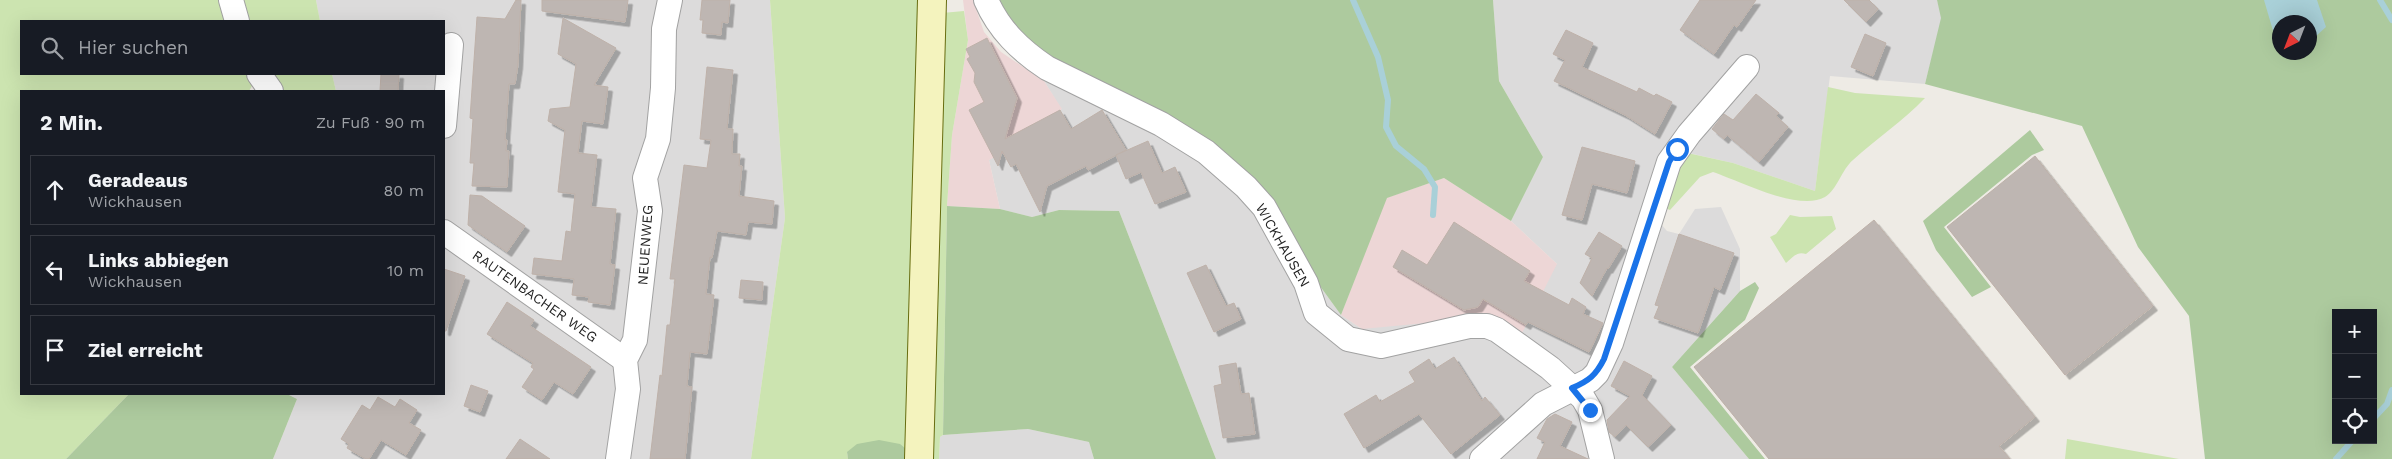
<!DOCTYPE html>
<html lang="de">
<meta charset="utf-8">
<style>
body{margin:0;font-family:"Work Sans",sans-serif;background:#20242c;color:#f1f3f6}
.controls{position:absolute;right:15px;bottom:15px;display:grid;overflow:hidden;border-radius:0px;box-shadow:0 5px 20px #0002}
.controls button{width:45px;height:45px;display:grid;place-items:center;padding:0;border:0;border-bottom:1px solid #363941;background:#171b24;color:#f1f3f6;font:25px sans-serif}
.compass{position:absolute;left:2272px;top:15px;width:45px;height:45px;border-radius:50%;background:#171b24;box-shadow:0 5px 20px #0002;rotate:222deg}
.stop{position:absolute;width:15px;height:15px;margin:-11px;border:4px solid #1a73e8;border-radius:50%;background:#fff}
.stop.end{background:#1a73e8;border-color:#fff;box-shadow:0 1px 5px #0008}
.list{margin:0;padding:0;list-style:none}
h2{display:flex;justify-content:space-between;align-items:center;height:65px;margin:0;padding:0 20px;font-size:21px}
h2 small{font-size:16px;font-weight:400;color:#9ea1a6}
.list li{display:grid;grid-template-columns:32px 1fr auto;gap:15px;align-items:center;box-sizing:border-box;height:70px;margin:0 10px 10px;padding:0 10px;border:1px solid #363941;border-radius:0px}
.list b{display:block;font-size:19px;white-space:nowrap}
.list p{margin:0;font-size:16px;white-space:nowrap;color:#9ea1a6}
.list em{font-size:16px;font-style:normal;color:#9ea1a6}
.icon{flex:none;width:28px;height:28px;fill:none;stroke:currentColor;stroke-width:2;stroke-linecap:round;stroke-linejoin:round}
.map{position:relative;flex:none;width:2392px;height:459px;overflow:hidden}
.search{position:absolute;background:#171b24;box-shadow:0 5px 20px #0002;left:20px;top:20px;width:425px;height:55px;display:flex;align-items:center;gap:12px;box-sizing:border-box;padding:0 18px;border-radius:0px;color:#9ea1a6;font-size:19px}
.panel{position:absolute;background:#171b24;box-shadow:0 5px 20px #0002;left:20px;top:90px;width:425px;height:305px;border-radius:0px}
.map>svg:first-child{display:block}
.residential{fill:#dcdbdb}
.commercial{fill:#edd6d6}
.grass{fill:#cce4b0}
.forest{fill:#adca9e;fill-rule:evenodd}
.water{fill:#a9d0d8}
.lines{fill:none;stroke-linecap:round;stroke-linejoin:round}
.stream{stroke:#a9d0d8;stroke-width:6}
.building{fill:#beb6b2;stroke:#beb1a9;filter:url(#shadow)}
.street-casing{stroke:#a2a2a2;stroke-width:26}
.secondary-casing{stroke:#676c0f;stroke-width:30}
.street{stroke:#fff;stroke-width:24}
.secondary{stroke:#f4f3be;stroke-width:28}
.route{stroke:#1a73e8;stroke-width:6}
.labels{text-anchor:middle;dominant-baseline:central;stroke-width:4;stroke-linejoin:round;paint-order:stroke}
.street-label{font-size:14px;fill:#1e1e1e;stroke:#fff}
</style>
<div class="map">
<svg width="2392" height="459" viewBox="0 0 2392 459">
<defs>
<filter id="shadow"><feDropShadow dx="4.5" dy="4.5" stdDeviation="0" flood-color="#0004"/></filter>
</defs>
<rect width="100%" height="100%" fill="#eeebe5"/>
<g class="residential">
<polygon points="316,0 770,0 785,218 751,459 273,459 297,399 287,394 444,394 444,91 336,91 332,74 444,74 444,21 320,21"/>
<polygon points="1493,0 1937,0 1942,18 1925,84 1830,76 1815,191 1733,163 1684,152 1660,223 1667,231 1679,234 1695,209 1721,207 1740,249 1740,291 1672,367 1749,459 1216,459 1119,211 1059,210 1032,217 1000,209 989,160 1035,123 1061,109 1044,81 1150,126 1164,116 1296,253 1341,315 1362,329 1557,264 1511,221 1543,157 1499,81"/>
<polygon points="1028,429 1089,442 1094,459 939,459 940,437 943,435"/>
</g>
<g class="commercial">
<polygon points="963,0 973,0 984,32 1001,52 1044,81 1062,109 1035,123 1010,150 989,160 1000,209 947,206 952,135 968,40"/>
<polygon points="1444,178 1511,221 1557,264 1520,337 1436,322 1362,329 1341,315 1386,198"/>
</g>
<g class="grass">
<polygon points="0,0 226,0 232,21 21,21 21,74 252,74 253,84 249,91 21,91 21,394 129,394 66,459 0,459"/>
<polygon points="236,0 316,0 320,21 242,21"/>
<polygon points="770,0 923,0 911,453 847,452 848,459 751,459 785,218"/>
<polygon points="964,11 968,40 952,135 947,206 943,435 940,437 939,459 928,459 942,13"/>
<polygon points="265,74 332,74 336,91 279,91"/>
<path d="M1828,87L1855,93L1925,98C1903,121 1876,139 1853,160C1842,169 1837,190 1825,197C1799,212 1740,181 1713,172L1700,177L1670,210L1665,208L1683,152L1733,163L1815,191Z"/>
<path d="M1790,215L1800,217L1832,216L1836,229L1806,254C1797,251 1793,257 1786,263L1770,237L1776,234Z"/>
<polygon points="2067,439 2179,459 2065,459"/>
</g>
<g class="forest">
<polygon points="996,0 1493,0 1499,81 1543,157 1511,221 1444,178 1387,198 1341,315 1296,253 1249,182 1052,60 1025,40"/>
<path d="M1937,0H2392V459H2205L2189,316L2138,247L2082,126L1925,84L1941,18ZM2280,22H2310V52H2280ZM2336,313H2373V440H2336Z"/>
<polygon points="2030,130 2044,150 2032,155 1944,227 1991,287 1972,297 1936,250 1923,221"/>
<polygon points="947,206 1000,209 1032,217 1059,210 1119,211 1216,459 1094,459 1089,442 1028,429 943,435"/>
<polygon points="1755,282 1759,288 1745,320 1690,367 1765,459 1749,459 1672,367 1740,291"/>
<polygon points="129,394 287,394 297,399 273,459 66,459"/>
<polygon points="879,440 900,444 911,453 911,459 848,459 847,452 857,444"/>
</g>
<polygon class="water" points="2264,0 2317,0 2326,27 2316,36 2310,37 2310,22 2280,22 2279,41 2276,41"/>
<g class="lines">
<g class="stream">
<polyline points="1353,0 1378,57 1388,100 1386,127 1396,146 1424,169 1435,187 1433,215"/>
<polyline points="2380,0 2392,20"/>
<polyline points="2373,419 2387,404 2392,390"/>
<polyline points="2336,459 2353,440"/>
</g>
</g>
<g class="building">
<polygon points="516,0 521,0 518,65 515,84 509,84 505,140 507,140 506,151 509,151 507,187 472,186 474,163 470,163 473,119 470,118 477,17 505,19"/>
<polygon points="542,0 628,0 625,22 542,11"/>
<polygon points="702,0 730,0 728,23 722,22 721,35 702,33 703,20 700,20"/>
<polygon points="1700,0 1756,0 1737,27 1734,25 1714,54 1680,30"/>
<polygon points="1844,0 1869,0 1878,9 1866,22"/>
<polygon points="563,18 616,48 594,85 608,87 603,124 582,121 578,153 597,155 591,207 616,209 610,264 615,265 610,305 588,302 589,297 572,295 574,279 532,274 534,258 562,261 566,231 571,232 575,194 558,192 565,130 548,121 550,109 570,107 576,64 558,54"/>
<polygon points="1566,30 1593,43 1582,67 1637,92 1639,88 1654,96 1656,94 1672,102 1655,134 1625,115 1554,81 1565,60 1553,54"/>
<polygon points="1865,34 1886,43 1873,76 1851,67"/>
<polygon points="987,38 1017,98 1005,139 1060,110 1071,129 1102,110 1126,150 1088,170 1086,166 1047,186 1040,212 1016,164 1011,167 1002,151 998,166 969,110 984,102 974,82 975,73 967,59 970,57 966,49"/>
<polygon points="707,67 733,70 727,129 733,129 732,154 740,154 739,166 742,166 739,196 774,201 772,224 748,222 746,235 717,231 712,258 710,257 706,294 714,295 707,354 690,352 687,386 692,387 685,459 650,459 660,375 662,376 667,325 670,325 675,279 670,279 684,165 707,168 711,140 700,139"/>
<polygon points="381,74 399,74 398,91 380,91"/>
<polygon points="1756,94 1779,113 1776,116 1788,127 1759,162 1727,135 1724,139 1712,129 1724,114 1733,120"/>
<polygon points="1148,141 1162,173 1175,167 1186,192 1155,204 1141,172 1126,179 1116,155"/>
<polygon points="1582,147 1635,161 1627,193 1592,184 1582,220 1562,215"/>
<polygon points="2035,156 2153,306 2065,375 1947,227"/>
<polygon points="470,195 482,196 525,226 507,252 468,225"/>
<polygon points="1874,220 2035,417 1999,446 2010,459 1769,459 1694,367"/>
<polygon points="1454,222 1530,271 1524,281 1569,305 1572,298 1586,307 1583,314 1603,323 1589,352 1528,322 1526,325 1483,299 1478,307 1464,310 1393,267 1402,250 1427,265"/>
<polygon points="1599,232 1622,246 1608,269 1607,268 1592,296 1580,283 1592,258 1585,254"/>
<polygon points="1679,234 1734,253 1720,290 1714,287 1698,333 1654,318 1659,306 1655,305"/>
<polygon points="1206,265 1226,306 1234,303 1241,319 1214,332 1187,273"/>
<polygon points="444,269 465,276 446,331 444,331"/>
<polygon points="741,280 763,282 762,300 739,298"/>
<polygon points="507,302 534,320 530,326 591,367 573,394 554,382 542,400 522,387 534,369 531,367 533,363 487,334"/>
<polygon points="1454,357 1482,401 1485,397 1500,415 1451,454 1419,414 1364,448 1344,414 1376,395 1380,402 1415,382 1409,372 1429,359 1435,369"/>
<polygon points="1624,361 1652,376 1642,395 1671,425 1648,447 1626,425 1615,437 1609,432 1607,420 1630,396 1611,386"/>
<polygon points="1236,363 1241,394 1249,393 1255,434 1223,438 1214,386 1222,384 1219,366"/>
<polygon points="471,385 488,391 480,412 464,406"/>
<polygon points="378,397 395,407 400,399 417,410 409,423 421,430 406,455 381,440 369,459 366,459 347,448 349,444 341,439 362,405 370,410"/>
<polygon points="1555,414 1572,422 1560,446 1588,459 1537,459 1545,442 1537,438 1547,419"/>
<polygon points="520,439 550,459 506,459"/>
</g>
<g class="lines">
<g class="street-casing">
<g id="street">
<polyline points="231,0 237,21"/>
<path d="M986,0C999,30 1020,50 1047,68L1161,124L1206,152L1246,187L1264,207L1306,283L1316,313L1348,339L1381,346L1469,326H1487L1497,330L1550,368L1583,398L1590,410L1602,459"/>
<polyline points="259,74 271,91"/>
<polyline points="444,126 451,45"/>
<polyline points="444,232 625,360"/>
<polyline points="618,459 628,389 625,360 635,340 647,236 650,211 645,178 658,139 663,88 664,29 670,0"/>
<polyline points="1482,459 1543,404 1590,380 1597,373 1611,343 1669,162 1689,134 1747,67"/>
</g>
</g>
<g class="secondary-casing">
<polyline id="secondary" points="919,459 932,0"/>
</g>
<use href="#street" class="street"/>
<use href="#secondary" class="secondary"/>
</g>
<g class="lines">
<path class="route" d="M1590,410L1572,388C1589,381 1596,375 1604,359L1669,162L1677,149"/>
</g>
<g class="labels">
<g class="street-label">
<text transform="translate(645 245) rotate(-86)">NEUENWEG</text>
<text transform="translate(1283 245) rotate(60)">WICKHAUSEN</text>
<text transform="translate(535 296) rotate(35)">RAUTENBACHER WEG</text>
</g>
</g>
</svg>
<div class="controls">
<button>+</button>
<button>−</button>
<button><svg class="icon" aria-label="locate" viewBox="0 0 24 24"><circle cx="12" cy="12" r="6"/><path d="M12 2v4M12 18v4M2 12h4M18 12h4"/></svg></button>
</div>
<svg class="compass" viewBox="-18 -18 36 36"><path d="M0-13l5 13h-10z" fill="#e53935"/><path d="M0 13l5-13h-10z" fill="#9ea1a6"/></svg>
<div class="stop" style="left:1677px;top:149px"></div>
<div class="stop end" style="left:1590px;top:410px"></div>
<div class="search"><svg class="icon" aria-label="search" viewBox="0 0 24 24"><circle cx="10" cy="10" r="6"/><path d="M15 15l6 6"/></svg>Hier suchen</div>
<section class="panel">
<h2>2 Min.<small>Zu Fuß · 90 m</small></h2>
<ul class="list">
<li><svg class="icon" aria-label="ahead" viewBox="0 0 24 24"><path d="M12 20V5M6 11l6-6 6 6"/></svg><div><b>Geradeaus</b><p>Wickhausen</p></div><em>80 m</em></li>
<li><svg class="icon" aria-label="left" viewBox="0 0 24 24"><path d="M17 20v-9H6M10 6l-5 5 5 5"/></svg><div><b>Links abbiegen</b><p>Wickhausen</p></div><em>10 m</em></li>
<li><svg class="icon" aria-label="arrive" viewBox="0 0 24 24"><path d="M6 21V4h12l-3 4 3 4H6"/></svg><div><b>Ziel erreicht</b></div></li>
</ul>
</section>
</div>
